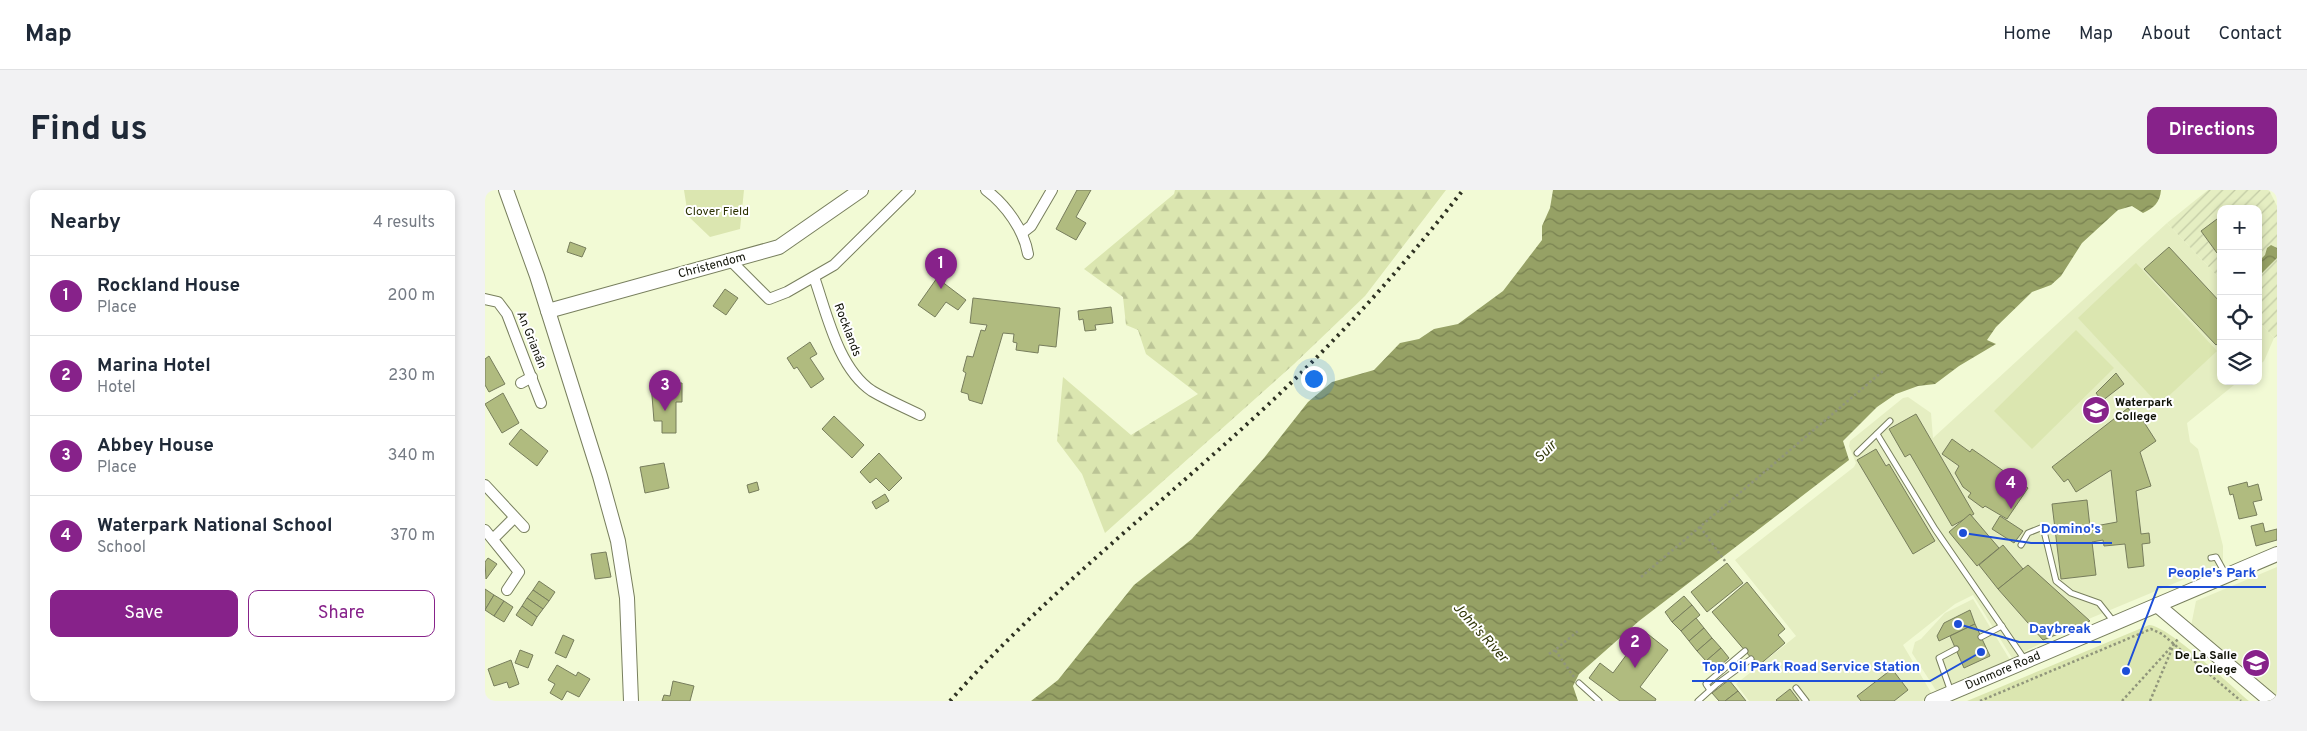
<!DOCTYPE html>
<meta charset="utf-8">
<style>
body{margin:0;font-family:Overpass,sans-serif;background:#f2f2f3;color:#1f2937}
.controls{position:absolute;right:15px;top:15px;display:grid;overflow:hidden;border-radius:10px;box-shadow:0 2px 8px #0003}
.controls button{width:45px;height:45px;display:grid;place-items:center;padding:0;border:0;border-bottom:1px solid #e0e1e3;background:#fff;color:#1f2937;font:25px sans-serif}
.you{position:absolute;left:828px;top:188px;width:18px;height:18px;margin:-12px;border:4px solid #fff;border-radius:50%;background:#1a73e8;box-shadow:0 0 0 8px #1a73e833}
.badge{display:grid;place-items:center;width:32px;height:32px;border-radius:50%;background:#87228a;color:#fff;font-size:16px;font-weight:700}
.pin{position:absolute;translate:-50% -41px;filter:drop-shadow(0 1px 2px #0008)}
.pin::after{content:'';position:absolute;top:26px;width:18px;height:15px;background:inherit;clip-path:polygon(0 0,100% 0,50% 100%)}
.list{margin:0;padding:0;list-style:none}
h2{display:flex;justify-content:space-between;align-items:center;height:65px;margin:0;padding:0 20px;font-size:21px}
h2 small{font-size:16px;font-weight:400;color:#747a83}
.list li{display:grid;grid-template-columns:32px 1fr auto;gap:15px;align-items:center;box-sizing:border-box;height:80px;padding:0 20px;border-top:1px solid #e0e1e3}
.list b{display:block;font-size:19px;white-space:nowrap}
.list p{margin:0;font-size:16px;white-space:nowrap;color:#747a83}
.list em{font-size:16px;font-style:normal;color:#747a83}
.actions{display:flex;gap:10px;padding:15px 20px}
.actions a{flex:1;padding:11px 0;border:1px solid #87228a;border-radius:10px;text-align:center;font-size:18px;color:#87228a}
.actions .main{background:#87228a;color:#fff}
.icon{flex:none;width:28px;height:28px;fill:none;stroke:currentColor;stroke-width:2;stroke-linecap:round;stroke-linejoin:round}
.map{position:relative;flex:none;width:1792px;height:511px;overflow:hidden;border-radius:10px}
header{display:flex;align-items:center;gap:30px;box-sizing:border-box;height:70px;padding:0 25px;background:#fff;border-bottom:1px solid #e0e1e3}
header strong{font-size:24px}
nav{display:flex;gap:28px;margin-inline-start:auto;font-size:18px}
.intro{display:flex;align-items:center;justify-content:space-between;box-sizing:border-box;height:120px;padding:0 30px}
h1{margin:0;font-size:35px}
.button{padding:12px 22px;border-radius:10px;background:#87228a;color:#fff;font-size:18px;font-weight:700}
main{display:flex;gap:30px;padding:0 30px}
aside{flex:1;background:#fff;border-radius:10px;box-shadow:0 2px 8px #0003}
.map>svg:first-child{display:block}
.built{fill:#e5eec2}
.industrial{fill:url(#industrial-furrows)}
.green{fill:#dbe6b0}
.forest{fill:url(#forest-firs)}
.water{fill:url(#water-waves)}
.building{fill:#b0bb7f;stroke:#777d5c}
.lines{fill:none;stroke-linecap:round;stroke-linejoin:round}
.lane-casing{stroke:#787f5e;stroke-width:7}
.street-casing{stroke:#787f5e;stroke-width:12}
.secondary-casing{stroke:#787f5e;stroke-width:16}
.path{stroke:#90957b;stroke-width:2.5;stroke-dasharray:2.5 2.5;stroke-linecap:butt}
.lane{stroke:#fff;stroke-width:5}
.street{stroke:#fff;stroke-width:10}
.secondary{stroke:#fff;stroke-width:14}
.rail{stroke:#2e3122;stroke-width:4;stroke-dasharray:2.5 5;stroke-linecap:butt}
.labels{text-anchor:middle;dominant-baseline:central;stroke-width:4;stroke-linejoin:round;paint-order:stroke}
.park-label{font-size:12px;fill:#2b3101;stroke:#fff}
.street-label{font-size:12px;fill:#0e1005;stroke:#fff}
.poi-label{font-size:12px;font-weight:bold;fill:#0e1005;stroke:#fff;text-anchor:start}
.water-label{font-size:14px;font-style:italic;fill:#313708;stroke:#fff}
.leader{fill:none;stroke:#1d4ed8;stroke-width:2}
.callout-dot{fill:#1d4ed8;stroke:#fff;stroke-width:2}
.callout-label{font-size:14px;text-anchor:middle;font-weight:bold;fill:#1d4ed8;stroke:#fff;stroke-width:4;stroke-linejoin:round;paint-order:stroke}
</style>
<header>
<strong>Map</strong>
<nav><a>Home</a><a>Map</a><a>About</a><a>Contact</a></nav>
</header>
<div class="intro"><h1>Find us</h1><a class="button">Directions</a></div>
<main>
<aside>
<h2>Nearby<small>4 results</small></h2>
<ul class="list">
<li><span class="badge">1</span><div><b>Rockland House</b><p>Place</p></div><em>200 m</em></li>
<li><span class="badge">2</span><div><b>Marina Hotel</b><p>Hotel</p></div><em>230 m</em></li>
<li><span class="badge">3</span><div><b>Abbey House</b><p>Place</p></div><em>340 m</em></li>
<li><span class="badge">4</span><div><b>Waterpark National School</b><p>School</p></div><em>370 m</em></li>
</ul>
<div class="actions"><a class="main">Save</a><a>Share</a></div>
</aside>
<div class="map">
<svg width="1792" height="511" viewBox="0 0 1792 511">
<defs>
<pattern id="industrial-furrows" width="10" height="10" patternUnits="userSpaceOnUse" patternTransform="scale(1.25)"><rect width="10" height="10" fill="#e5eec2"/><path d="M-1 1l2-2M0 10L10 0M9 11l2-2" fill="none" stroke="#c3cba5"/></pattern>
<pattern id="forest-firs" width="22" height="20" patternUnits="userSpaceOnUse" patternTransform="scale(1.25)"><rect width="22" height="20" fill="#dbe6b0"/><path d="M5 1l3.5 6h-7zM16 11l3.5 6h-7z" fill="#bbc496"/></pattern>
<pattern id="water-waves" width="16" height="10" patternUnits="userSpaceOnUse" patternTransform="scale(1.25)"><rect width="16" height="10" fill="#96a165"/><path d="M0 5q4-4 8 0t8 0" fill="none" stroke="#798251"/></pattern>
</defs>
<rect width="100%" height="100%" fill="#f2fad5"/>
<g class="built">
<polygon points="1682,33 1736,90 1736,191 1754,191 1702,233 1705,252 1713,259 1738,356 1738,373 1606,428 1527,468 1488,405 1470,414 1418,455 1447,504 1437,511 1264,511 1251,494 1311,446 1250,370 1369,277 1371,273 1364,256 1365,251 1418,208 1423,207 1446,223 1448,248"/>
<polygon points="1773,130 1789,148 1779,171 1773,176"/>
<polygon points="1792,377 1792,509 1706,436 1711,411"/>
<polygon points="1488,409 1525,470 1452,502 1427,463 1430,452 1436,449 1460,423"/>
</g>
<polygon class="industrial" points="1723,0 1784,0 1792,16 1792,146 1789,148 1773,130 1773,19 1736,19 1736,90 1682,33"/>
<g class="green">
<polygon points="199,0 259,0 255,39 225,47 203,26"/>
<polygon points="1651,73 1732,161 1674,215 1593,128"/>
<polygon points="1591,140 1629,178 1547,259 1509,221"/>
<path d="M1664,435C1684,436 1746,496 1764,511H1482Z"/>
</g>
<polygon class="forest" points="690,0 961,0 880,106 809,174 620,343 597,284 572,251 578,187 646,245 713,204 661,164 653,140 641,135 638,107 599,79 689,4"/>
<g class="water">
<path d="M1068,0H1676C1675,12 1669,18 1658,23L1647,16L1633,20L1597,53L1576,86L1566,95L1547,102L1511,137L1502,150L1511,154L1474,176L1450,194L1433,196L1411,204L1392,217L1358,251L1364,270L1154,431L1094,484L1088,496L1093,511H546L573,490L649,395L707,349L779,268L823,212L847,192L889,180L915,153L934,149L949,139L973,134L1018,101L1057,50V36L1065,18Z"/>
<polygon points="1786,55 1792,58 1792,68 1773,87 1773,72 1780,65 1782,58"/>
</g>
<g class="building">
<polygon points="592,0 606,0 591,27 601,33 591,50 571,39"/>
<polygon points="1736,26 1736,60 1732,63 1716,41"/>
<polygon points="85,52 101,58 97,67 82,62"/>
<polygon points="1684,57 1736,113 1736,151 1731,155 1659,79"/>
<polygon points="452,88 481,110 473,120 461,112 450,127 433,115"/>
<polygon points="240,99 253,108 241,125 228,116"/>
<polygon points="488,108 575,118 571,157 554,155 553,163 531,160 532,153 528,152 529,144 518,143 497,214 484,210 483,204 476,202 481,183 478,181 482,166 488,167 496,140 500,141 502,135 485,133"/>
<polygon points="626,117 628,133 610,135 611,140 600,141 598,129 594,130 593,121"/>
<polygon points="325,152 332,164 325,168 339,189 326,198 312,177 309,179 302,168"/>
<polygon points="4,166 20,194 4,202 0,195 0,169"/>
<polygon points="1631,183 1639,194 1617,211 1611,203"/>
<polygon points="166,193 197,193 197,212 191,212 191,243 177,243 177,231 169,231"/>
<polygon points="18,203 34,233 17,243 0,214"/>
<polygon points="1643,218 1651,229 1655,226 1671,251 1655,262 1666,296 1651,301 1656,344 1664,343 1665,353 1657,354 1659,376 1643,378 1640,354 1619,356 1618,350 1607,352 1611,385 1576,389 1567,314 1602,310 1605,337 1632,332 1626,280 1591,302 1583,289 1579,292 1567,277"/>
<polygon points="1431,224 1489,324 1467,336 1425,264 1420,267 1404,239"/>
<polygon points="349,226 379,255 367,268 337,239"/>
<polygon points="36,239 63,261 52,276 24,254"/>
<polygon points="1467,249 1485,262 1487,259 1543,298 1522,329 1500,316 1498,318 1483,307 1486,303 1478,297 1470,283 1474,276 1457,264"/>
<polygon points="1391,259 1401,276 1404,274 1450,351 1428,364 1372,270"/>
<polygon points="394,263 417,288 404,301 391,288 385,293 375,282"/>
<polygon points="179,273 184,298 160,303 155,277"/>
<polygon points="272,292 274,300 264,303 262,295"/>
<polygon points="1762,292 1763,297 1773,294 1777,310 1768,312 1772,325 1754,329 1748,304 1745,305 1743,297"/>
<polygon points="400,304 404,311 391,319 387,312"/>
<polygon points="1485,324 1514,358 1492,376 1464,342"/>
<polygon points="1515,326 1538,341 1529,353 1507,339"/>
<polygon points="1778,333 1780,342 1792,339 1792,350 1771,356 1766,336"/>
<polygon points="1518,355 1538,379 1513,399 1494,375"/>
<polygon points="121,362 126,387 110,389 106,364"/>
<polygon points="3,368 12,374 1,389 0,372"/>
<polygon points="1242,373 1258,393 1222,422 1206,402"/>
<polygon points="1543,375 1605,431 1558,450 1513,399"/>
<polygon points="54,391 70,402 64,411 48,400"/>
<polygon points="1262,392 1300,439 1293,445 1300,453 1273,476 1227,422"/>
<polygon points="0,399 9,405 0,420"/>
<polygon points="48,400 64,411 58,419 42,408"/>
<polygon points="9,405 19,411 9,426 0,420"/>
<polygon points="1199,406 1207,415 1187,432 1180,422"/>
<polygon points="42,408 58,419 52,427 37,416"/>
<polygon points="19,411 28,417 19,432 9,426"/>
<polygon points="1207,415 1215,425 1196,441 1187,432"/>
<polygon points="37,416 52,427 47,436 31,425"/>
<polygon points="1485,420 1490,434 1454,451 1452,446 1459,433"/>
<polygon points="1211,428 1219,438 1204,451 1196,441"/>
<polygon points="1490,434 1505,466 1479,478 1465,446"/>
<polygon points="1219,438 1227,448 1212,461 1204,451"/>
<polygon points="1159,441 1183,460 1155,497 1171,509 1170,511 1135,511 1104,488 1115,473 1128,483"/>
<polygon points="78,445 89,450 81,468 70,463"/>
<polygon points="1227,448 1236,458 1221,471 1212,461"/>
<polygon points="1236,458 1244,468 1229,481 1221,471"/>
<polygon points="35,460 48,465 43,478 30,473"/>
<polygon points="26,470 34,494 24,498 22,492 9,496 3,479"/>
<polygon points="72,475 91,486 93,482 105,489 94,507 82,501 77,510 65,503 70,494 63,490"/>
<polygon points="1407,479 1423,500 1409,511 1376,511 1372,506"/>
<polygon points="1244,490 1253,501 1240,511 1234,511 1227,503"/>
<polygon points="188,491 209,496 205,511 177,511 179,505 185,506"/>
<polygon points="1305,499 1314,511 1292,511 1291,510"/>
<polygon points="1253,501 1261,511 1240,511"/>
</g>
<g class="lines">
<g class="lane-casing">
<g id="lane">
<polyline points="1392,244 1450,339 1540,470"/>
<polyline points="1372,263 1405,231"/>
<polyline points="1536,355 1543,343 1558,337 1571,391 1586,403 1614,413 1629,432"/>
<polyline points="1726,368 1731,367 1741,385"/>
<polyline points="1496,447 1517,436"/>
<polyline points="1094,493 1114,511"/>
<polyline points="1311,498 1321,511"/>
<polyline points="1225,500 1221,494 1260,461"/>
<polyline points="1466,502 1454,468 1471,459"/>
<polyline points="1213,511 1232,494 1266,469"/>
</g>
</g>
<g class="street-casing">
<g id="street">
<path d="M501,0C521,15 539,40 543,64"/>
<polyline points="537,43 546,36 567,0"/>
<polyline points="246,71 284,109 302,102 349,75 425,0"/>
<path d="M329,87C342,124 353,178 387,201C402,210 419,217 435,225"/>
<polyline points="0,109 13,112 22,124 56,213"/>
<polyline points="36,193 47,187"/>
<polyline points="0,295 39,337"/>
<polyline points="0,340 34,382 22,400"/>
<polyline points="8,349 29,328"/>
</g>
</g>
<g class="secondary-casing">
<g id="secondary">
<polyline points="21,0 52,86 115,286 133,351 142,408 146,511"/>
<polyline points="63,121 294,57 376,0"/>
<polyline points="1672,415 1786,511"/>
<polyline points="1447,511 1792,364"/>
</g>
</g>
<g class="path">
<polyline points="1215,337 1240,371"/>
<polyline points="1156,387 1398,181"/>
<polyline points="1064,464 1070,460"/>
<polyline points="1089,487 1070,460 1093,441"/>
<polyline points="1495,511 1666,439 1677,444 1756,511"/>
<polyline points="1637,511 1688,455"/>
<polyline points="1665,511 1689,454 1693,449"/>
</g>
<use href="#lane" class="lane"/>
<use href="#street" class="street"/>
<use href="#secondary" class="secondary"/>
<path class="rail" d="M465,511C558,406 669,320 772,225C847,156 915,81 978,0"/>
</g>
<defs>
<g id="school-disc" transform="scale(1.4375)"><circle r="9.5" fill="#87228a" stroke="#fff"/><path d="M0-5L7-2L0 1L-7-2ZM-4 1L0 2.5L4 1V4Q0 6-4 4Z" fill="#fff"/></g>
</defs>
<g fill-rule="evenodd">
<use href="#school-disc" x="1611" y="220"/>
<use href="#school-disc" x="1771" y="473"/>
</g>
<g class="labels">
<g class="park-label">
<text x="232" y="22">Clover Field</text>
</g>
<g class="street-label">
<text transform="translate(227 76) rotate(-15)">Christendom</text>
<text transform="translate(362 140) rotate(69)">Rocklands</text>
<text transform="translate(46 150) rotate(68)">An Grianán</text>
<text transform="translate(1518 481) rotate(-23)">Dunmore Road</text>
</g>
<g class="poi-label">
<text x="1630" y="213">Waterpark<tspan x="1630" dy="14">College</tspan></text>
<text x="1752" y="466" text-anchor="end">De La Salle<tspan x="1752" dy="14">College</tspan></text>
</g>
<g class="water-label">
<text transform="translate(1061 262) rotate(-44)">Suir</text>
<text transform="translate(995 443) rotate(48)">John's River</text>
</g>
</g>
<path class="leader" d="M1478 343L1546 353H1627M1641 481L1673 397H1781M1473 434L1534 452H1616M1496 462L1445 491H1207"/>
<g class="callout-dot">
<circle cx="1478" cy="343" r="5"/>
<circle cx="1641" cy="481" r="5"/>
<circle cx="1473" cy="434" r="5"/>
<circle cx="1496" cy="462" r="5"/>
</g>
<g class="callout-label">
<text x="1586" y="343">Domino's</text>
<text x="1727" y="387">People's Park</text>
<text x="1575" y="443">Daybreak</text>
<text x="1326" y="481">Top Oil Park Road Service Station</text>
</g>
</svg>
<div class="controls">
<button>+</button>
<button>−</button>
<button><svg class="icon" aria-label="locate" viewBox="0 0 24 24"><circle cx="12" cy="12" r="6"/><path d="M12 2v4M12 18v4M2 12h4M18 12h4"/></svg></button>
<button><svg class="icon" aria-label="layers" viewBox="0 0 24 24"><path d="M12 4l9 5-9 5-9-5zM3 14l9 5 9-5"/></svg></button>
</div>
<div class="you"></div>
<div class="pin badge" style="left:456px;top:99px">1</div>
<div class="pin badge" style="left:1150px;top:478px">2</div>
<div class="pin badge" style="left:180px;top:221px">3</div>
<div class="pin badge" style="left:1526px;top:319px">4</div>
</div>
</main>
